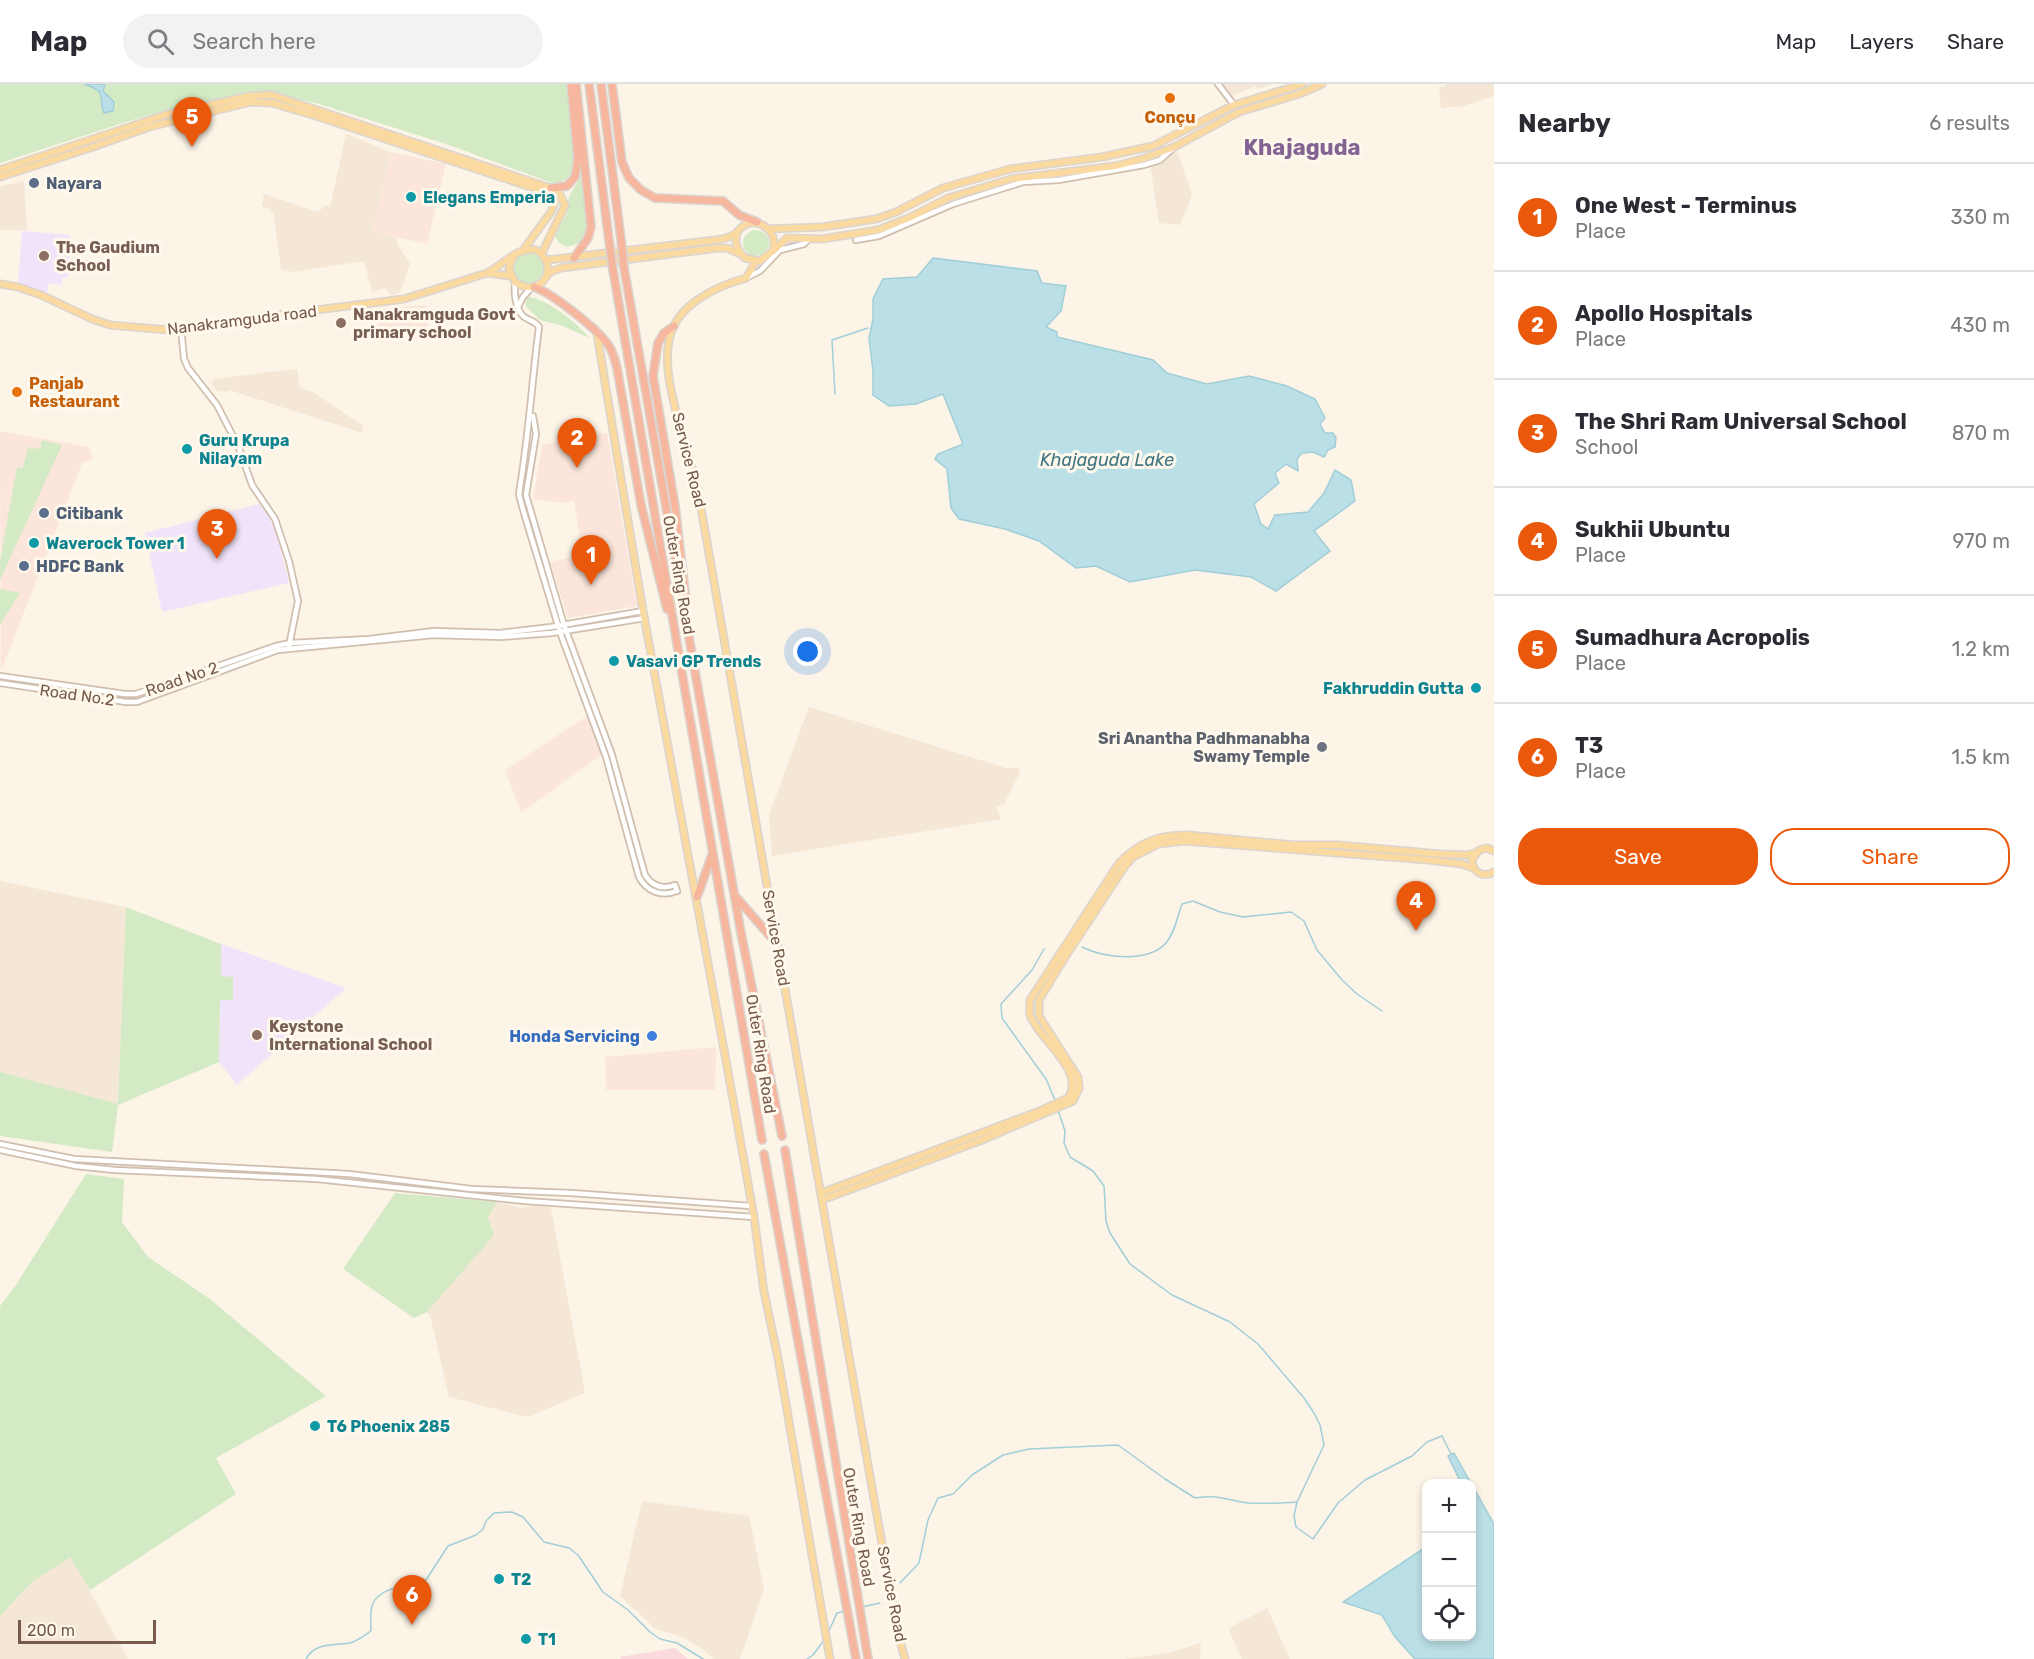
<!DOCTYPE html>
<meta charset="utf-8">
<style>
body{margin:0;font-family:Rubik,sans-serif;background:#f2f2f3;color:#2b2b33}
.controls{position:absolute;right:18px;bottom:18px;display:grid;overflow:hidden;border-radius:12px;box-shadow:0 3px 9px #0003}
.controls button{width:54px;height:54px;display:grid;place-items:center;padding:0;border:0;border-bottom:2px solid #e1e1e2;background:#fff;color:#2b2b33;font:30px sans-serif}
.scale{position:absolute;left:18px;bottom:15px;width:138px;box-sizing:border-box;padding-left:6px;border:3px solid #765b4b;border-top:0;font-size:16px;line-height:21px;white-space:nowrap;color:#765b4b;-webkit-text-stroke:4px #fff8ed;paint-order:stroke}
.you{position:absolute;left:808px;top:568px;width:21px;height:21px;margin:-15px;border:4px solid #fff;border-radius:50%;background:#1a73e8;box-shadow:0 0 0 9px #1a73e833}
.badge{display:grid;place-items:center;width:39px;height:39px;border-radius:50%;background:#ea580c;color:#fff;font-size:20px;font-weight:700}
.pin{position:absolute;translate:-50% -50px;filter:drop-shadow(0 2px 3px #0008)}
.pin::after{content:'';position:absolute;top:32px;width:21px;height:18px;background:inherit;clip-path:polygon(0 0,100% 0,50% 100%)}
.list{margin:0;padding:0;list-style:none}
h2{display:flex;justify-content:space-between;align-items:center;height:78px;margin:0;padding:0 24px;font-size:26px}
h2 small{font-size:20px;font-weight:400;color:#7c7c81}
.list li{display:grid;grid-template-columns:39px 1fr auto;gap:18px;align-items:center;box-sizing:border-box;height:108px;padding:0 24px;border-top:2px solid #e1e1e2}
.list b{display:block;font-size:22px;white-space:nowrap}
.list p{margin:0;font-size:20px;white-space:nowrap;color:#7c7c81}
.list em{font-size:20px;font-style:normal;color:#7c7c81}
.actions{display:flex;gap:12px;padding:18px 24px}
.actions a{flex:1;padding:14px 0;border:2px solid #ea580c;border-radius:24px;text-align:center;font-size:21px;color:#ea580c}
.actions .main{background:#ea580c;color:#fff}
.icon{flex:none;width:33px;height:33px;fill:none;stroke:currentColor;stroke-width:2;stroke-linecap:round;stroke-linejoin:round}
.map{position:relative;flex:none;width:1494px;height:1575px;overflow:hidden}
header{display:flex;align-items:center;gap:36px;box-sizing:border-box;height:84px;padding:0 30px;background:#fff;border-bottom:2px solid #e1e1e2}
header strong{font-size:28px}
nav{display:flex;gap:33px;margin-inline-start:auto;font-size:21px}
.search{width:420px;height:54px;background:#f2f2f3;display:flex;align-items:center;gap:15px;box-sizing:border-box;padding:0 21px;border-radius:33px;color:#7c7c81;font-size:22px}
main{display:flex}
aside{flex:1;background:#fff}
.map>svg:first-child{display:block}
.residential{fill:#f4e7d5}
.commercial{fill:#fce6db}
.education{fill:#f1e3f9}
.medical{fill:#fadadd}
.green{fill:#d3eac5}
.water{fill:#bbdfe6;stroke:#a1ced8;stroke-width:1.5}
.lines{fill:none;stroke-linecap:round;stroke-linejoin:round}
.stream{stroke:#a1ced8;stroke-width:1.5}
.minor-casing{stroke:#d0bfaf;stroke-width:8}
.major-casing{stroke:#dbd4d0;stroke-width:9}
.highway-casing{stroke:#dbd4d0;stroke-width:10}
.minor{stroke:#fff;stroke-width:4.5}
.major{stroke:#fadaa0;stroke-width:6}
.highway{stroke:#f6b79e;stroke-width:7}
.highway-bridge-casing{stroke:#dbd4d0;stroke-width:10;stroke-linecap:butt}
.highway-bridge{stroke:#f6b79e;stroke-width:7}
.food-dot{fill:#e8710a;stroke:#fff8ed;stroke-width:2}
.service-dot{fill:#5c6f8a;stroke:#fff8ed;stroke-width:2}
.culture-dot{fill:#0f9aa8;stroke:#fff8ed;stroke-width:2}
.education-dot{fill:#8d6e63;stroke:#fff8ed;stroke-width:2}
.worship-dot{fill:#6b7280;stroke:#fff8ed;stroke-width:2}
.shop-dot{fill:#3f7fe0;stroke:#fff8ed;stroke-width:2}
.labels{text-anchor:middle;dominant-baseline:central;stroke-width:6;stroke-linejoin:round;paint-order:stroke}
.food-label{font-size:16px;font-weight:bold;fill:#c56008;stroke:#fff8ed}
.service-label{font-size:16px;font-weight:bold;fill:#4e5e75;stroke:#fff8ed;text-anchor:start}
.culture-label{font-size:16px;font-weight:bold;fill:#0d838f;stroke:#fff8ed;text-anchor:start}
.education-label{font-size:16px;font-weight:bold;fill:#785e54;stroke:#fff8ed;text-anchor:start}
.street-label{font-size:16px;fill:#765b4b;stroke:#fff8ed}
.worship-label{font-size:16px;font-weight:bold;fill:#5b616d;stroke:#fff8ed;text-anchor:end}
.shop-label{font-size:16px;font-weight:bold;fill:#366cbe;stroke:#fff8ed;text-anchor:end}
.water-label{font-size:18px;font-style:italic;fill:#427682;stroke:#fff8ed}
.district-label{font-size:22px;font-weight:bold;fill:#836392;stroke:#fff8ed}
</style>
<header>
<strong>Map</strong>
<div class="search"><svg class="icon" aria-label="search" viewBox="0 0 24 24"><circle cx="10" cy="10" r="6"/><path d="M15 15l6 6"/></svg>Search here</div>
<nav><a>Map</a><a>Layers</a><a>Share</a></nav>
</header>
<main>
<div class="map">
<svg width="1494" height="1575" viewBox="0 0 1494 1575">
<rect width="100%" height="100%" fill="#fcf4e7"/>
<g class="residential">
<polygon points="1222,0 1273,0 1258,5 1256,2 1231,12"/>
<polygon points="1445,0 1494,0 1494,12 1464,22 1441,24 1439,3 1445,3"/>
<polygon points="346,50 391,68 373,147 396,153 399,163 410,180 400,208 391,212 386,204 372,208 364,177 293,188 281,185 274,131 269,125 262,122 264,110 318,128 326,121 330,123"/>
<polygon points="1177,67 1192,111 1180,141 1159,139 1150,80"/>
<polygon points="24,97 27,146 0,146 0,102"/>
<polygon points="297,285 300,304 313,308 363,342 362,349 229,306 226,308 217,307 212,300 213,295"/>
<polygon points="809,623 1006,684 1019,684 1020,688 1004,720 996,722 1001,735 772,772 769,731"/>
<polygon points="0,797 126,823 118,1021 0,988"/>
<polygon points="497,1118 521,1124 535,1121 551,1124 585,1309 527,1333 449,1313 431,1235 427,1228 493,1146 488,1133"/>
<polygon points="642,1417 749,1432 764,1505 740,1575 713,1575 705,1567 683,1553 656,1545 620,1512"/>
<polygon points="70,1472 128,1575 0,1575 0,1532 32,1498"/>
<polygon points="1267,1524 1290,1575 1242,1575 1229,1546 1231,1543"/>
<polygon points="1201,1559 1200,1575 1124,1575 1168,1569"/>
</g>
<g class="commercial">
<polygon points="391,68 446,80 427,160 373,148"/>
<polygon points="426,221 429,254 379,258 376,225"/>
<polygon points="0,347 89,363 93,375 82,379 1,587"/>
<polygon points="607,349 637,522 568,534 550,478 583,471 574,417 563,419 533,415 542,361"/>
<polygon points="587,632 601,671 521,729 505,686"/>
<polygon points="716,963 715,1006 606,1006 605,973"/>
</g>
<g class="education">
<polygon points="22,147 70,151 68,193 62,194 62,201 49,199 47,209 18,199"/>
<polygon points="259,420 268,431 277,451 289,499 162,528 145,449"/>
<polygon points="221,860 346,904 237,1001 219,978"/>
</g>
<polygon class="medical" points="675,1564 688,1575 621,1575 620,1573"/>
<g class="green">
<path d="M0,0H570C571,18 579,72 573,86C570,94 562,98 555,100L449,61L319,20L275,10L254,8L164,27L126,38L0,79Z"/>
<polygon points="582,79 589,137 582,158 567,163 558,158 555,152 567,129 569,112 579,96"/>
<circle cx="756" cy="159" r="13"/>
<circle cx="529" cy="184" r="16"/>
<path d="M528,213C545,213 580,241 589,254L563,242L540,236L526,223V215Z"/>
<polygon points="42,356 62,361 0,496 0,477 17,383 23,384 28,363 40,365"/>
<polygon points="0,505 20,509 0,541"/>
<polygon points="126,823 221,860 221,892 233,893 233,916 220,916 219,978 118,1021 112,1068 0,1052 0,988 118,1020"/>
<polygon points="86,1090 124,1095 122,1138 148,1173 210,1215 326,1312 216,1374 236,1410 90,1506 70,1473 32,1498 0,1532 0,1222 16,1201"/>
<polygon points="395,1109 497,1118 488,1133 494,1151 427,1228 414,1234 343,1185"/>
</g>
<g class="water">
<path d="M84,0H105L103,7L114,18L113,27L104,29C97,10 109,9 84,0Z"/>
<polygon points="933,174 1037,187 1042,199 1066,202 1061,227 1046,243 1057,248 1057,253 1153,276 1167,289 1207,300 1249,292 1287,302 1315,315 1325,334 1320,340 1325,349 1333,349 1336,354 1335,363 1328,366 1324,373 1313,368 1302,369 1297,375 1298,387 1286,380 1275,389 1279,399 1254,420 1261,440 1268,445 1275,431 1308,428 1324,409 1335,386 1351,396 1355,417 1314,447 1330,467 1276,507 1251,493 1195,486 1130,498 1096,482 1076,484 1039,457 1005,445 959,435 951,424 947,385 935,375 938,370 963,360 943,310 916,320 889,322 873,311 873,287 869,254 873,235 873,215 883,195 917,193"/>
<polygon points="1454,1369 1494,1440 1494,1575 1415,1575 1395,1553 1382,1531 1343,1518 1426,1463 1426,1552 1472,1552 1472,1433 1475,1431 1472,1424 1472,1400 1461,1399 1448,1372"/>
</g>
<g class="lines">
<g class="stream">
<polyline points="835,310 832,256 868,244"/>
<path d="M1082,863C1104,874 1148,879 1166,859C1175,849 1177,833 1182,820L1193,817L1220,828L1243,833L1291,828L1304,837L1317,866L1342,896L1357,910L1382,927"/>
<polyline points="1044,865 1032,886 1001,920 1002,934 1046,995 1055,1016"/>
<polyline points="1058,1026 1065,1047 1064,1059 1070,1073 1093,1087 1104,1102 1106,1137 1110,1149 1130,1180 1172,1211 1230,1238 1258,1260 1304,1314 1314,1329 1320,1341 1324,1361 1297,1418 1294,1432 1296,1443 1313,1455 1338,1419 1365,1396 1412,1372 1427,1358 1442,1352 1451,1370"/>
<path d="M900,1499L919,1479L928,1436L938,1414L953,1410L972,1391L1003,1371L1029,1365L1118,1361L1165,1395L1195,1414C1218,1410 1226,1416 1248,1419C1265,1420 1280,1419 1297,1418"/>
<polyline points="862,1523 880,1519"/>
<polyline points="828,1549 837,1529 846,1527"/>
<path d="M306,1575C315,1558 333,1562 350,1559C357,1557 365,1551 371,1547C371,1539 370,1529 372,1522C377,1503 410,1501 426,1496L448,1462L476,1451L483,1445L486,1437L494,1429L512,1428L523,1433L544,1458L569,1464L578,1471L603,1508L628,1526L650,1548L660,1555L677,1559L703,1575"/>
<polyline points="807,1575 813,1571 824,1556"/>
</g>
<g class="minor-casing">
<g id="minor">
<polyline points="1218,0 1234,21"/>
<polyline points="856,156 879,152 953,120 1023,98 1059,96 1144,81 1160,76 1172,65"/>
<polyline points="746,194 760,187 780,166 804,160 810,154"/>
<path d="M515,198C514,208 515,224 523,232C528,237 535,236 539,243C532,296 529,349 520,403L519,411L524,429L560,548L606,673L639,793C647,808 662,813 677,807"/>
<polyline points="518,223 523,213 531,204"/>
<polyline points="181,243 184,275 188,284 217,321 239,364 252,401 275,435 289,477 298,517 289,562"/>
<path d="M533,332L536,350L526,411L564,541L612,671L645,791C652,802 662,806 675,801L677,807"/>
<polyline points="0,592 125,610 136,610 276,562 290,559 369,555 434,547 500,549 551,543 643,527"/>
<polyline points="0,599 126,618 137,618 278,566 434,551 500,553 552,549 645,534"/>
<polyline points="0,1060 74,1075 349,1090 472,1105 571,1109 751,1122"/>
<polyline points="0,1066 76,1082 115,1086 317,1095 525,1117 754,1133"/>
</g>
</g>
<g class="major-casing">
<g id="major">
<polyline points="0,86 165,31 250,12 272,11 556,106 559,109 565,121 542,169"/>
<polyline points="0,93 96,62 149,43 251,18 272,19 313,31 549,109 555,118 551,128 524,165"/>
<polyline points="768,145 822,143 876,135 896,128 943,104 1010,85 1102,73 1153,62 1234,21 1303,0"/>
<polyline points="773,167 787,154 822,155 878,146 911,133 948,114 1011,95 1115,82 1142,75 1174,63 1239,28 1299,10 1322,0"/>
<path d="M547,176L716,156C723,155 730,153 735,150C738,148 739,145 742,143C749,136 761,138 768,145C775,152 775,159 773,167L760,177L745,174C737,166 734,160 737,149"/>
<path d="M756,177L746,194C717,202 678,220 670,252C659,292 686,355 695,395C701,421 705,448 710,475L871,1398L898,1550L905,1575"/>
<polyline points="488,189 510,192"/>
<polyline points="547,192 550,188 561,184 717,164 727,164 738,169"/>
<path d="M0,200L18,203L41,211L92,235L110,241L168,246L181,243L404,215L487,189C503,181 518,162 536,166C562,182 540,216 515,198L509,185L513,172"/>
<polyline points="597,250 643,527 727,982 754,1133 764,1208 778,1274 830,1575"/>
<path d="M1494,767L1487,764L1479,766L1472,776C1473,789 1483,794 1494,788"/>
<path d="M821,1109L1037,1028L1068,1014C1087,987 1038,955 1030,931C1029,927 1030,920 1030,916L1119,779C1140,758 1158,751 1187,751L1294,761H1338L1440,770L1467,771L1475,769"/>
<polyline points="822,1116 982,1056 1073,1017 1079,1004 1078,993 1039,932 1039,916 1067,870 1125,782 1133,773 1158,760 1184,757 1429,776 1462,780 1473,784"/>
</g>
</g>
<g class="highway-casing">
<g id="highway">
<polyline points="589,0 610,164"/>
<polyline points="601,0 622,163"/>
<polyline points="612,0 622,78 629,94 641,106 655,114 723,117 739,131 757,138"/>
<polyline points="551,104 567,102 575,93 578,75 571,0"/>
<polyline points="574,174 588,154 591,143 576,0"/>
<polyline points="624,184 741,849 782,1052"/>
<polyline points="613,186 762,1056"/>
<path d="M534,203C552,209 599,246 609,262C613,268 615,276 617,284L641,421L667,525"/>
<polyline points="674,242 664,249 658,259 653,292 675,422 686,517"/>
<polyline points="697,813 712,771"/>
<polyline points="736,813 777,860"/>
<polyline points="785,1066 868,1575"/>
<polyline points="764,1070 856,1575"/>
</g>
</g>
<use href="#minor" class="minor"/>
<use href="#major" class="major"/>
<use href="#highway" class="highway"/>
<g class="highway-bridge-casing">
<g id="highway-bridge">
<polyline points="622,163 624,184"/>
<polyline points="610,164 613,186"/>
</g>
</g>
<use href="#highway-bridge" class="highway-bridge"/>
</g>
<g class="food-dot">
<circle cx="1170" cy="14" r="6"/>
<circle cx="17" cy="308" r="6"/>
</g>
<g class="service-dot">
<circle cx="34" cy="99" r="6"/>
<circle cx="44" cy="429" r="6"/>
<circle cx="24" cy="482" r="6"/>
</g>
<g class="culture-dot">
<circle cx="411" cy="113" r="6"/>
<circle cx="187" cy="365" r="6"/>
<circle cx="34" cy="459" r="6"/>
<circle cx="614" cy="577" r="6"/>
<circle cx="1476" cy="604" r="6"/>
<circle cx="315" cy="1342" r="6"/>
<circle cx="499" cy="1495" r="6"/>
<circle cx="526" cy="1555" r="6"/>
</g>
<g class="education-dot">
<circle cx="44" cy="172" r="6"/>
<circle cx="341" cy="239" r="6"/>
<circle cx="257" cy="951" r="6"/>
</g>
<circle class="worship-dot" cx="1322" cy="663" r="6"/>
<circle class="shop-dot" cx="652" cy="952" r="6"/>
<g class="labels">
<g class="food-label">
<text x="1170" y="33">Conçu</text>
<text x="29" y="299" text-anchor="start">Panjab<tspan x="29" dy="18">Restaurant</tspan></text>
</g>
<g class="service-label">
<text x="46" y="99">Nayara</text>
<text x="56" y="429">Citibank</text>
<text x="36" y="482">HDFC Bank</text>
</g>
<g class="culture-label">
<text x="423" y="113">Elegans Emperia</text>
<text x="199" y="356">Guru Krupa<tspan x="199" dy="18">Nilayam</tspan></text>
<text x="46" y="459">Waverock Tower 1</text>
<text x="626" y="577">Vasavi GP Trends</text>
<text x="1464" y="604" text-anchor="end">Fakhruddin Gutta</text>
<text x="327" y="1342">T6 Phoenix 285</text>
<text x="511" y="1495">T2</text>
<text x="538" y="1555">T1</text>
</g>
<g class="education-label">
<text x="56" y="163">The Gaudium<tspan x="56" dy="18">School</tspan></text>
<text x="353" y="230">Nanakramguda Govt<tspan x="353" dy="18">primary school</tspan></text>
<text x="269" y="942">Keystone<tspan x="269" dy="18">International School</tspan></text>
</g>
<g class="street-label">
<text transform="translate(242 236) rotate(-7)">Nanakramguda road</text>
<text transform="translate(689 376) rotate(76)">Service Road</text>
<text transform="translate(679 491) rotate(80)">Outer Ring Road</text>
<text transform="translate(182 595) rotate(-19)">Road No 2</text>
<text transform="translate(77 611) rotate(8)">Road No.2</text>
<text transform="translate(776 854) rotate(80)">Service Road</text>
<text transform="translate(761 970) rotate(81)">Outer Ring Road</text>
<text transform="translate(859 1443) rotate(80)">Outer Ring Road</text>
<text transform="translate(892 1510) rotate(79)">Service Road</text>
</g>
<g class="worship-label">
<text x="1310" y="654">Sri Anantha Padhmanabha<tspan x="1310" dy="18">Swamy Temple</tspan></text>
</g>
<g class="shop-label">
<text x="640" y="952">Honda Servicing</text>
</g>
<g class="water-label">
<text x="1107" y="376">Khajaguda Lake</text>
</g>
<g class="district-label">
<text x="1302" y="63">Khajaguda</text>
</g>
</g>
</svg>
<div class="controls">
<button>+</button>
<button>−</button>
<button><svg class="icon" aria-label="locate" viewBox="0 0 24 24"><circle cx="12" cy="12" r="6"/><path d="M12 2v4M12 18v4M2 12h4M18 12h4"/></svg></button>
</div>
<div class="scale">200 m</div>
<div class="you"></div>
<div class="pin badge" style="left:591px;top:501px">1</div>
<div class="pin badge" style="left:577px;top:384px">2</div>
<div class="pin badge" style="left:217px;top:475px">3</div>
<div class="pin badge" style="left:1416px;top:847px">4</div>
<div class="pin badge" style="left:192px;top:63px">5</div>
<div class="pin badge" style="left:412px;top:1541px">6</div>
</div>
<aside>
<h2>Nearby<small>6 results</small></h2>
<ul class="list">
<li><span class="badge">1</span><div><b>One West - Terminus</b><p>Place</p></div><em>330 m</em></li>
<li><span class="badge">2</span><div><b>Apollo Hospitals</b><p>Place</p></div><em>430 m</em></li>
<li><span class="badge">3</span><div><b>The Shri Ram Universal School</b><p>School</p></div><em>870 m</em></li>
<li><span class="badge">4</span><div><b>Sukhii Ubuntu</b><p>Place</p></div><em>970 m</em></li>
<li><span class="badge">5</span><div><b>Sumadhura Acropolis</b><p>Place</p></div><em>1.2 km</em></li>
<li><span class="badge">6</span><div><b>T3</b><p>Place</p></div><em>1.5 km</em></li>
</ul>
<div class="actions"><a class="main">Save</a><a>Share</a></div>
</aside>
</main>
